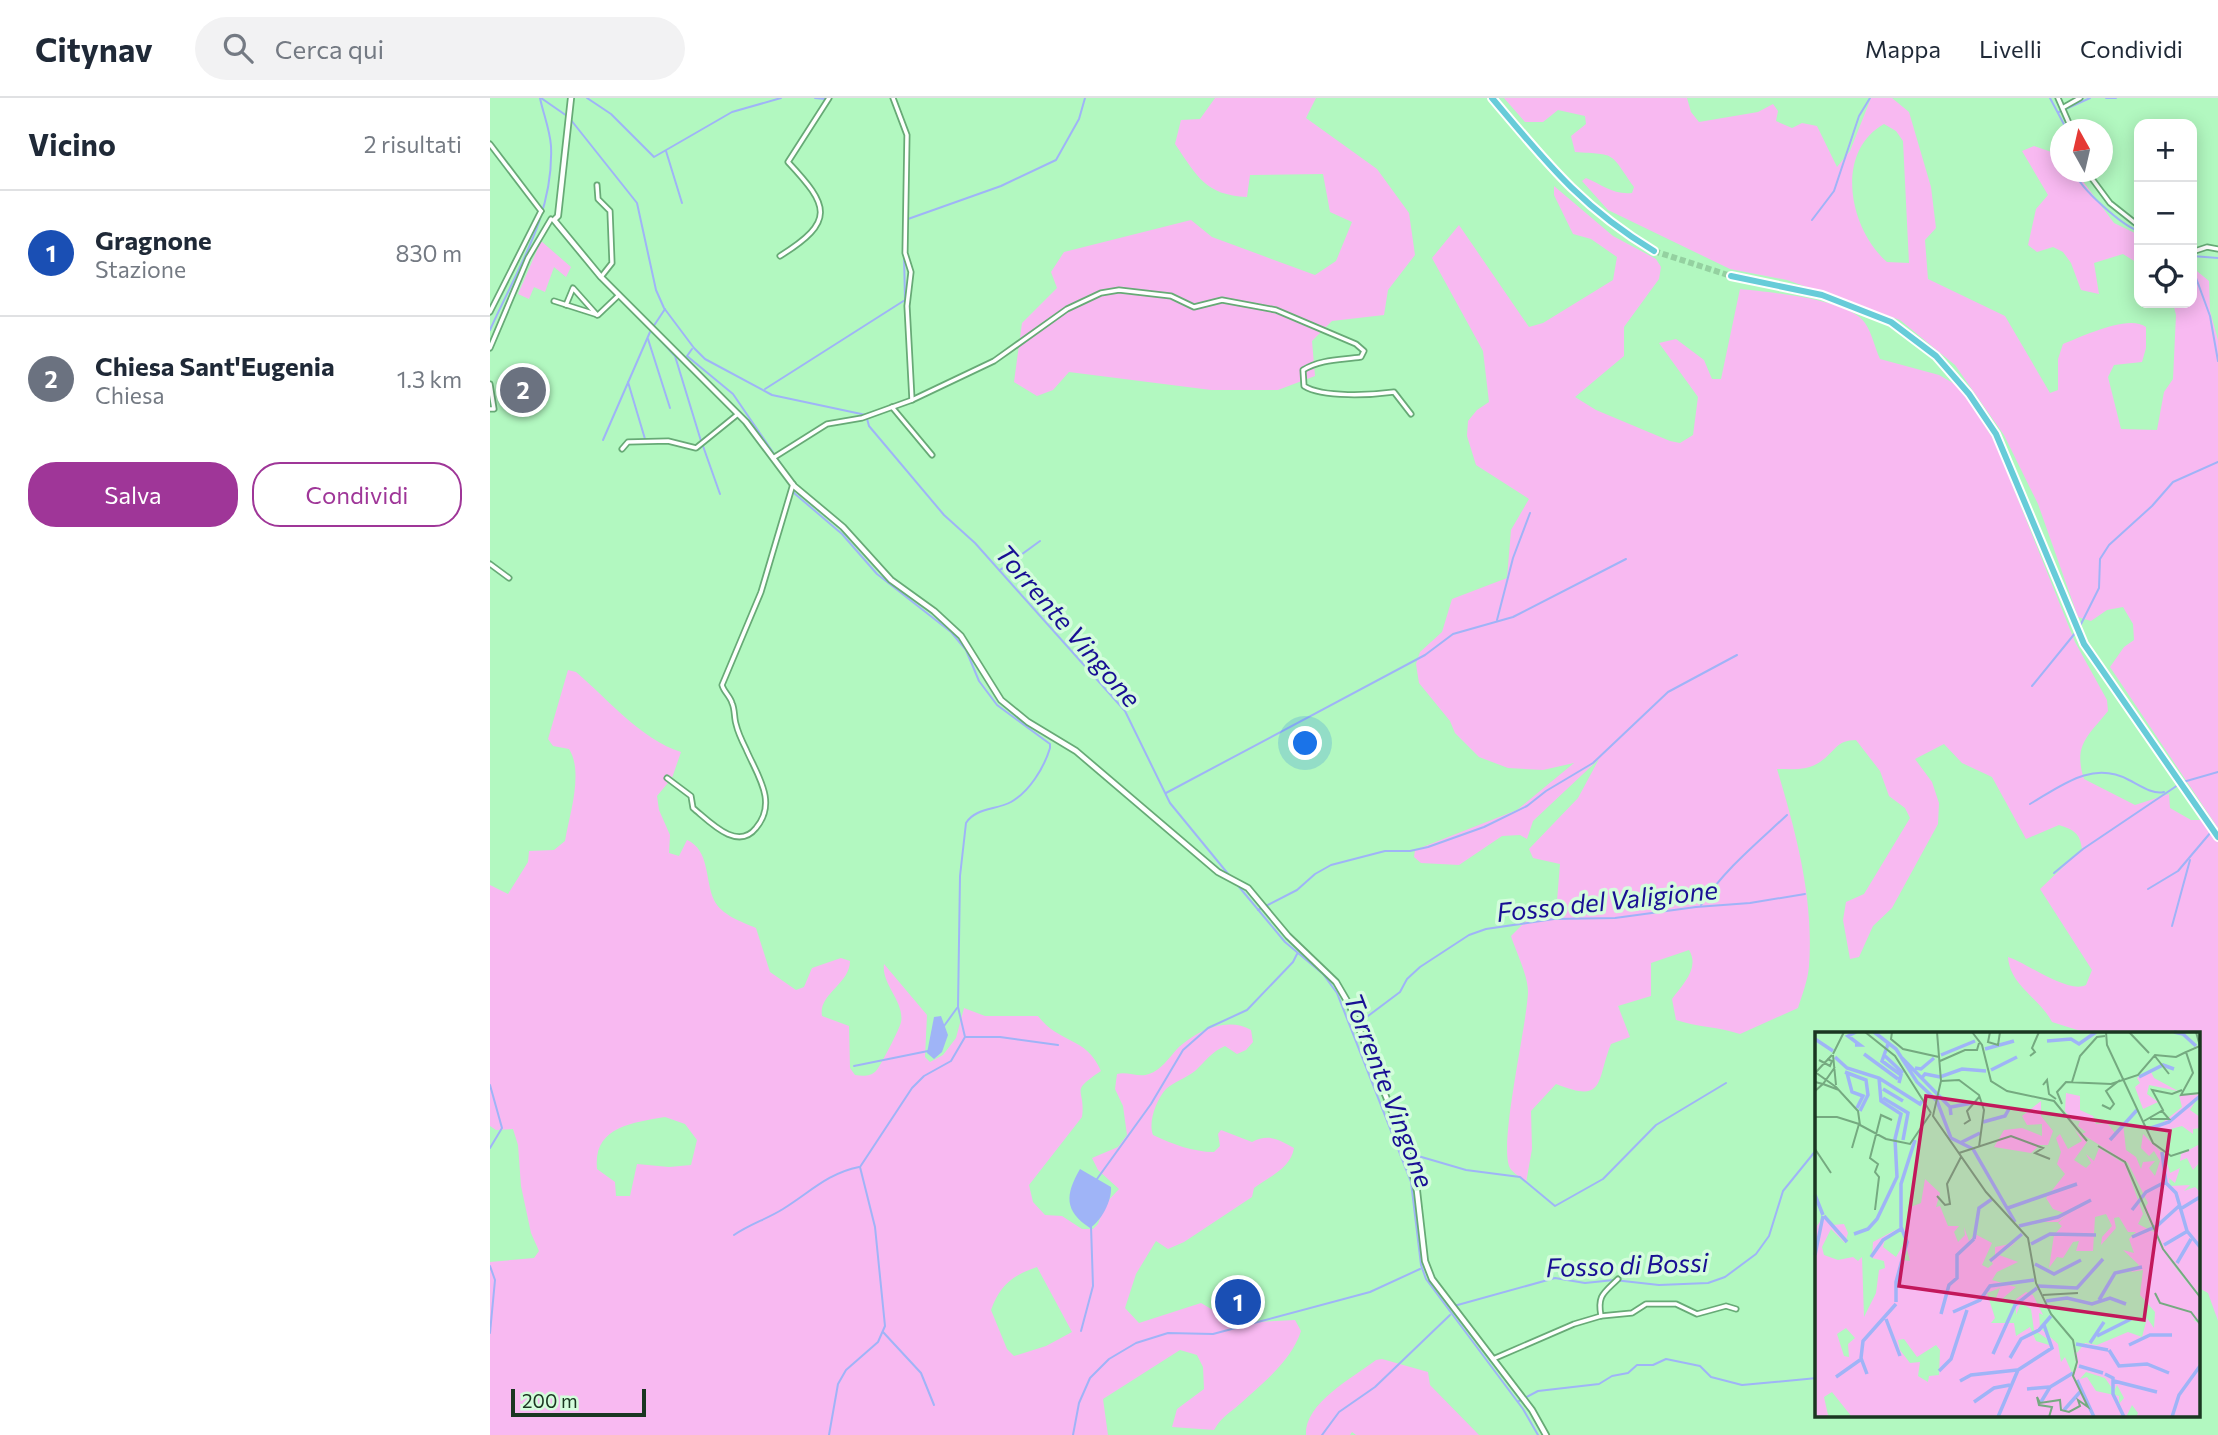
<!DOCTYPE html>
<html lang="it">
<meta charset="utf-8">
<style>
body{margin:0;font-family:Commissioner,sans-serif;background:#f2f2f3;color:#1f2937}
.controls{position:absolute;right:21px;top:21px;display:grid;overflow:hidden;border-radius:14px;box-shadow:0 4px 18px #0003}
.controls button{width:63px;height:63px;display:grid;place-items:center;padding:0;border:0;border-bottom:2px solid #e0e1e3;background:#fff;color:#1f2937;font:35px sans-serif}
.compass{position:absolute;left:1560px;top:21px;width:63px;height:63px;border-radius:50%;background:#fff;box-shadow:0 4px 18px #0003;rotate:352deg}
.scale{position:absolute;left:21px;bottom:18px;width:135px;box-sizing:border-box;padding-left:7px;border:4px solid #1a3621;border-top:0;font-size:19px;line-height:24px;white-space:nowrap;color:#1a3621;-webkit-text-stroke:5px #d4fddc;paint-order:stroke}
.you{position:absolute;left:816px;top:646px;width:24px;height:24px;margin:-18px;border:5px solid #fff;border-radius:50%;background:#1a73e8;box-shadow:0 0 0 10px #1a73e833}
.badge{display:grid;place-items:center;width:46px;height:46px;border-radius:50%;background:#9f3698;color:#fff;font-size:23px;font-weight:700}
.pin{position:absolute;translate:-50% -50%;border:4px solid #fff;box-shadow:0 2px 7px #0006}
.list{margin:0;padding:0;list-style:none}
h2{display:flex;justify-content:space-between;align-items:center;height:91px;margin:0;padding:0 28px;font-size:30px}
h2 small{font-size:23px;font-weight:400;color:#747a83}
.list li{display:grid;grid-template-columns:46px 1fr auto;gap:21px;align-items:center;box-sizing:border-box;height:126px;padding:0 28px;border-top:2px solid #e0e1e3}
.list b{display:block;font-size:26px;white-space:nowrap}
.list p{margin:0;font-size:23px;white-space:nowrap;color:#747a83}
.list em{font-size:23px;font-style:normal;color:#747a83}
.actions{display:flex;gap:14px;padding:21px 28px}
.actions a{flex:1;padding:16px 0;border:2px solid #9f3698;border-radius:28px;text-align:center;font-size:24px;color:#9f3698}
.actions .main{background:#9f3698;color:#fff}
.icon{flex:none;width:38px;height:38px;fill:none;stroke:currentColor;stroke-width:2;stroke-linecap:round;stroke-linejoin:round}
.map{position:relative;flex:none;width:1728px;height:1337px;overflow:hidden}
header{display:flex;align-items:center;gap:42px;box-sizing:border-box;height:98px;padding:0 35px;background:#fff;border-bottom:2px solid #e0e1e3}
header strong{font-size:33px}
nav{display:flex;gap:38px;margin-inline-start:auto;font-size:24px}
.search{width:490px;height:63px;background:#f2f2f3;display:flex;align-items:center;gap:18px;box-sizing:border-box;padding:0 24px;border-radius:38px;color:#747a83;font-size:26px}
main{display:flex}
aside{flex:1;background:#fff}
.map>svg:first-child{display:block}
.green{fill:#f8b9f1;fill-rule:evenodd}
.water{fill:#9fb4f7}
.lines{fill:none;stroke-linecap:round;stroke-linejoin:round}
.stream{stroke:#9fb4f7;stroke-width:2}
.primary-tunnel{stroke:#94d1a0;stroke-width:6;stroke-dasharray:6 3;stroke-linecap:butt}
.minor-casing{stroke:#67aa76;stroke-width:7}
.tertiary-casing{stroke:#67aa76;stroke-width:8}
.primary-casing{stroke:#fff;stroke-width:10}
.minor{stroke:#fff;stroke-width:3.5}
.tertiary{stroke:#fff;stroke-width:4.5}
.primary{stroke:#67ccd9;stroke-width:6}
.labels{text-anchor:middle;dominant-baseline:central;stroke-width:7;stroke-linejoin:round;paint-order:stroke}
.water-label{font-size:26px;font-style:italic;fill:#191094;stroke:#d4fddc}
.inset-river{fill:none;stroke:#9fb4f7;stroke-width:3.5}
.inset-road{fill:none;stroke:#75aa80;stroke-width:2}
.view{fill:#c2185b;fill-opacity:0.15;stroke:#c2185b;stroke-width:3.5}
.inset-edge{fill:none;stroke:#1a3621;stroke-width:3.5}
</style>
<header>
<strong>Citynav</strong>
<div class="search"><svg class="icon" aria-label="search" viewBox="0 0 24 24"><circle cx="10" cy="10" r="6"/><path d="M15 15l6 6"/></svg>Cerca qui</div>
<nav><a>Mappa</a><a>Livelli</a><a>Condividi</a></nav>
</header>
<main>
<aside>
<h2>Vicino<small>2 risultati</small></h2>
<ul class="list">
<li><span class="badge" style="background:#1a4fb4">1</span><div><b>Gragnone</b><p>Stazione</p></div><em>830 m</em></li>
<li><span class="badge" style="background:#6b7280">2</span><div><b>Chiesa Sant'Eugenia</b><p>Chiesa</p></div><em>1.3 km</em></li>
</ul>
<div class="actions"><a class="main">Salva</a><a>Condividi</a></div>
</aside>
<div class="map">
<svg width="1728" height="1337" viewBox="0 0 1728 1337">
<rect width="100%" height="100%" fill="#b2f8c0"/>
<g class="green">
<path d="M725,0H826L816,20L887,71L919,115L925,157L898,192L894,217L842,223L822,243L825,278L788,292H721L579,274L563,292L547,298L524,284L532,225L567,190L561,174L574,154L701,122L722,139L825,177L846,163L862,124L840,114L833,76L760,77L757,99C715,97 707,78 685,46L691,22L710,21Z"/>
<path d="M1014,0H1197L1201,14L1209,24L1268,14L1283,6L1288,13L1286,23L1302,30L1312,25L1327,28L1347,69L1360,53L1381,0H1402L1419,14L1441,89L1446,130L1435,142L1438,181L1515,218L1560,295L1568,292V261L1573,246C1592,239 1638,216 1656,229V250L1652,264L1624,267L1618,279L1631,331L1667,332L1674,294L1683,281L1686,217L1683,205H1702V169L1719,183L1720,213L1728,242V730L1620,569L1634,549L1644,542L1643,526L1633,509L1617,512L1601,523L1588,519L1548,406L1514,337L1465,267L1410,222L1297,182L1240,171L1118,112L1092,83L1096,80C1113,87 1123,97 1142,95L1144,89C1119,53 1127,57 1085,54L1081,38L1096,26L1095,18L1068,12L1053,24H1035ZM1394,26L1406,33L1413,43L1419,165L1397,164C1359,131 1344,54 1394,26Z"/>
<polygon points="1544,48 1570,57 1570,74 1586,74 1624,125 1649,137 1649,166 1633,156 1604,165 1609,196 1591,192 1581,165 1573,154 1563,149 1547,154 1538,147 1546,111 1558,97 1532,53"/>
<path d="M1064,88L1123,138L1166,161L1171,169L1169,181L1134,229V258L1085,299L1106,312L1180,343L1190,345L1203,337L1208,299L1169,245L1186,241L1214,262L1222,281H1231L1250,191C1278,194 1359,201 1375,225C1382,235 1385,250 1390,261L1449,277L1470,289L1505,344L1585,544L1617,602L1618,613C1598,638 1583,647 1594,681L1645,707L1679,696L1680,710L1701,722H1712L1728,744V1223L1718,1195L1709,1190V936H1600L1562,924C1550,900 1520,888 1518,859C1537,865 1578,896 1596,887L1602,872L1550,791L1592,751C1590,735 1584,732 1569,727L1536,741L1502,679L1472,665L1454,646L1425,661L1442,684L1449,705L1448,726L1402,810L1383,828L1369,859L1360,861L1353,822L1356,804L1374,796L1420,720L1415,710L1399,698L1390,673L1366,642C1346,642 1345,654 1330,664C1317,673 1302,671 1287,671C1306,735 1324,800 1319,868C1318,882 1312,897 1308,910L1250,936C1229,929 1207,929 1186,922L1182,901C1193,886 1210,870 1199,852L1161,865V898L1128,908L1140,939L1121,946C1106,983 1116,1006 1066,986L1041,1013L1042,1051L1036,1085C1032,1080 1023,1075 1020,1070C1008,1048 1037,927 1038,894C1038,877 1026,854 1021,838L1036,823L1066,815L1070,766L1043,760L1039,751L1088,700L1109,661L1043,723L1037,741L1030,737L1012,738L969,767L931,765L924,759L925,752L1027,712L1084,665L1053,672L1018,670L989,659L965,635L960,623L929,585L926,566L930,554L952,534L962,501L1017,480L1021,432L1039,401L986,367L977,338L978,323L987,312L999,304L993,253L942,160L969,127L1039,229L1053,225L1123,182L1127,159L1101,141L1083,136L1064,97Z"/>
<polygon points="51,143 81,169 76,179 64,169 55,194 44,189 39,201 28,196"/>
<path d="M78,572L86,574C118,601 150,641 191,654L182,680L167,698L169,712L180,737L179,755L189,758L197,742C220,752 215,783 224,802C231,817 252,824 266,830L280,874L306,892L314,889L322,870L351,860L360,863C360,886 328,896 332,918L359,928L360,970L365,977C372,978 380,979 386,973C390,969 410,930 411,924C415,904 391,886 394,866L437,917L435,959L440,964L453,957L466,940L474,910L495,918H548C569,946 596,938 611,973C578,995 596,989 592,1019L539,1087L543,1104L555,1117L572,1118L592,1131H603L608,1126L615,1106L629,1091L608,1072L602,1060L628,1049L637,1037L633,1008L625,991L627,976C637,973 649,980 659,976C671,972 679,960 687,951C706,933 737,918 761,932L763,944L756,952L747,956L735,948C721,954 716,963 705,973C696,980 684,984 676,991C666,1002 658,1024 663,1037C682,1046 703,1054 724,1054L730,1048L728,1036L731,1032L762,1044C779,1035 789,1042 804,1050C801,1070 779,1079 764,1090L762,1099L694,1144L678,1151L666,1143L646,1176L635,1210L649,1225L711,1205L745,1225L805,1222L811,1233C802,1262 773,1285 751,1305C740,1315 732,1318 724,1332L682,1329L687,1311L714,1291L713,1269L707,1257L690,1252L613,1301L618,1337H0V1164L44,1160L49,1153L41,1135L31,1088L28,1047L23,1031L6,1032L0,1028V787L18,796L38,764L39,753L64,752L75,743C79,718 94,674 79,651L63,648L58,641ZM175,1019L195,1026L207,1042L201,1067L179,1069L147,1066L140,1098H126L125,1084L107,1071C103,1029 141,1025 175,1019ZM547,1169L582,1234L556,1248L524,1258L517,1251L501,1212C510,1187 523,1177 547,1169Z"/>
<path d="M892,1261L938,1274L940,1287L989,1337H866L862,1334L860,1337H816C814,1305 864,1279 886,1262Z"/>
</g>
<g class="water">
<polygon points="451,918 458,937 452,954 444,961 437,955 444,919"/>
<path d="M590,1071L621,1089C622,1103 611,1123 600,1130C574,1113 575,1097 590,1071Z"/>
</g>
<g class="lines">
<g class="stream">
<polyline points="51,0 77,18"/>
<polyline points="97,0 121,16 164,59 242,14 291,0"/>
<polyline points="325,0 335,1"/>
<polyline points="1560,0 1577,32"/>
<polyline points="1616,0 1626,0"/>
<polyline points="1569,14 1600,0"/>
<polyline points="81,22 147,105 166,192 174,210 204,250 215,261 282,297 376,317 379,328 454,417 485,445 635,613 680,705 739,777"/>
<polyline points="176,53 192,105"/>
<path d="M1585,74C1589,90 1634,129 1649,133"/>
<polyline points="1322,122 1344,93 1369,18 1380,0"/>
<polyline points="417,127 418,121 511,88 566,62 589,21 595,0"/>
<polyline points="1702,158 1728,160"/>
<polyline points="1702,169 1720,218 1728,263"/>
<polyline points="163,229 175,211"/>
<path d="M0,232C27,171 64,117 61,48C60,32 53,15 50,0"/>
<polyline points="161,232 185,258 211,343"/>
<polyline points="158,241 180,310"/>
<polyline points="202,251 197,258 243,296 304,385"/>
<polyline points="138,284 155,341"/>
<polyline points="275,291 415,202 414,157"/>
<polyline points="113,342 160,234"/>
<polyline points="213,348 230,396"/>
<path d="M304,390V395L352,436L387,476L461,534L476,552L489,583L507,607L560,646V650C554,670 539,694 521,704C506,712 485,710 476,725L470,778L468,909L475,939L461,963L434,978L422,990L370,1069L385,1129L395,1228L388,1244L356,1272L348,1286L339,1337"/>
<polyline points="510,472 550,443"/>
<polyline points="1007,522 1023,460 1040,415"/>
<polyline points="1589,530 1609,490 1610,461 1619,447 1662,408 1683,384 1728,364"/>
<polyline points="1542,588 1586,534"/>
<polyline points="1693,684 1728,674"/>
<polyline points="676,695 935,557 963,536 1023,519 1136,461"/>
<path d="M1540,706C1571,688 1602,662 1639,682C1649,687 1663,697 1674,694"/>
<polyline points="1564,775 1593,751 1688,687"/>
<polyline points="745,784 795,844 833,876 847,895 921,1084 931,1167 936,1181 1033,1311 1048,1337"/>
<polyline points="1658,791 1688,773 1721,734"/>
<path d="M1211,807C1235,771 1266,746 1297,717"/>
<polyline points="768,812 807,792 825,776 841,767 895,753 920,753 938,749 994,729 1037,708 1056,693 1103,665 1178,594 1247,557"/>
<polyline points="1682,828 1700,762"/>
<polyline points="870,924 910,894 917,881 930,869 979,837 996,831 1064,821 1125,820 1206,809 1260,805 1315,796"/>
<polyline points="454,928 467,910"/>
<polyline points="476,939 510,939 568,947"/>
<polyline points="364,968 438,953"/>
<polyline points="0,987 12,1030 0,1050"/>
<polyline points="911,1053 976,1072 1030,1079 1065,1108 1113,1081 1166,1027 1236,985"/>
<polyline points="607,1081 661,1006 693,952 718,930 757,912 803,864 807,856"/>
<path d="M244,1137C260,1126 277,1121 293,1111C319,1095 338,1075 369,1069"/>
<polyline points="0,1168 5,1182 0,1235"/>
<polyline points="964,1208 1065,1180 1095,1185 1124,1182 1169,1187 1218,1185 1235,1179 1266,1156 1279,1138 1293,1093 1327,1051"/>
<polyline points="591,1233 603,1188 601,1128"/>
<polyline points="393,1234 431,1275 444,1307"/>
<polyline points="1029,1303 1048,1293 1109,1286 1122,1278 1138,1275 1147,1267 1163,1267 1176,1261 1210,1268 1221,1279 1252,1287 1327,1280"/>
<polyline points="583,1337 589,1305 600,1280 619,1261 646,1245 678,1235 723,1236 880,1194 930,1171"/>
<polyline points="832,1337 849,1314 885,1289 960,1217"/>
</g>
<polyline class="primary-tunnel" points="1164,153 1241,178"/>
<g class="minor-casing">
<g id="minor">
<polyline points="403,0 417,37 415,155 421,174 417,208 422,302"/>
<polyline points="1568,0 1582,32"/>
<polyline points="1574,9 1590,0"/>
<polyline points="0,46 51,113"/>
<polyline points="1597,74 1620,105 1649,128"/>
<polyline points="107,87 108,101 120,113 122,165 111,179"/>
<polyline points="1702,154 1717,149 1728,151"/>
<path d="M290,158C346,123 339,108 298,64L339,0"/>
<polyline points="64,203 108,217 129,197"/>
<polyline points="76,207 83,190 107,217"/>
<polyline points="0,214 51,113"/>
<polyline points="0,250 38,160 61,121"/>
<polyline points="0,286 4,311 0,311"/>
<polyline points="402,309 442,357"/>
<polyline points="132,351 138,344 178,343 206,350 248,316"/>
<path d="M283,360L337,326L372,320L422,302L504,263L577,211L611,195L629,192L681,198L704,209L732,202L786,212L866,246L874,253L871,259C851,262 831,261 813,272L814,288C833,300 882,297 904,294L921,316"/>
<polyline points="0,466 19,480"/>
<path d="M177,680L201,698L203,710C219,723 247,754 266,730C288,704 267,677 256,651C252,643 248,635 246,626C244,620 245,611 242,605C240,598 234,594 232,587L271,494L303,386"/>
<path d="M1111,1218C1107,1197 1114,1195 1128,1181"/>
<polyline points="1003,1261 1084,1226 1111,1218 1142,1215 1156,1206 1186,1206 1207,1216 1236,1208 1246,1211"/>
</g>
</g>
<g class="tertiary-casing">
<polyline id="tertiary" points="81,0 68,118 64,122 111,179 256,324 304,388 353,429 401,482 444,513 471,538 511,602 538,624 586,653 728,774 758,790 798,838 846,884 860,908 916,1049 927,1093 935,1163 942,1181 1042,1312 1056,1337"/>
</g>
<g class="primary-casing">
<g id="primary">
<path d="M1002,0C1056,64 1091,109 1164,153"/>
<polyline points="1241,178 1332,197 1401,224 1446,258 1479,296 1506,336 1594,546 1728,739"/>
</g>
</g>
<use href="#minor" class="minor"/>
<use href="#tertiary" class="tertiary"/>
<use href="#primary" class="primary"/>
</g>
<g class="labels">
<g class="water-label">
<text transform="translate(579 527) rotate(49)">Torrente Vingone</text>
<text transform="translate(1117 802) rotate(-6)">Fosso del Valigione</text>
<text transform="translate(900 992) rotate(69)">Torrente Vingone</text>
<text transform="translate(1137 1166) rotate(-2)">Fosso di Bossi</text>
</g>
</g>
<g transform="translate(1325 934)">
<rect width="385" height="385" fill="#b2f8c0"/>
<path d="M335,38L339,46L363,59L334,53L332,62L343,70L328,77L320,55L325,51L322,46ZM251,61L265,64V78L278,84L281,92L292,91L300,101L308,91L311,118L321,125L326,137L328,130L340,129L334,136L340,144L345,129L339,119L334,124L326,116L328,102L350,124L355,141L365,136L360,151L354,146L355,154L375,153L369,159L380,155L385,160V263L350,223L385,266V289L377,287L385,292V385H321L323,381L317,373L311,385H37L17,360L9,365L13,383L18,385H0L1,195L10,183L18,193L29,192L33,201L30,211L16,197L7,215L9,223L23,228L38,225L43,229L47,225L49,285L61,261L64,238L70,236L69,229L57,226L58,210L82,197L70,207L68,215L81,225L88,213L86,228L95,229L87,198H92L93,176L106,171L110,147L125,161L121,175L125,174L133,194H144L139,200L143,210L150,203L149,195L154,209L160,202L177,211L167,233L173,236L178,232L175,226L180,224V215L200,211L184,223L203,230L182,240L177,248L201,255L187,267L181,266L185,256L172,261L180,286L176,291H199L201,304L215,295L221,309L234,313V308L219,298L216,277L206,271L201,283V267L211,260L218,263L228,283L224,281L225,296L243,312L246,330L250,325L257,341L262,336L258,314L262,321L270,311L282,313L313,300L327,305L332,286L339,296L340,280L325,263L328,238L316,240L324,233L308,218L319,221L314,207L321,200H313L304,185L299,186L301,196L286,213L287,205L297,194L291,182L280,185L278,219H261L264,209L258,210L248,226L242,225L234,236L239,203L247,194L243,191L253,182L243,190H226L249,181L238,177L231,166L250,142L242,132L246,120L241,106L245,102L253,117L267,109L260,98L272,110L259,128L271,136L276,131L271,122L279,129L284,116L310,132L328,182L323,192L339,200L329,177L333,171L313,131L267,102L271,100L263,94L265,89L257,88L250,79ZM31,296L40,306L33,312L34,325L29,324L22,302ZM89,307L102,325L121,313L125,318L124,343L114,344L113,350L103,344L105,330L95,331L85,318L83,308ZM271,340L290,346L299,359L302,353L309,366L304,372V364L281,359L272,345L265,347ZM385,62L375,78L385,85V96L378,97V102L367,94L356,97V103L342,95L367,75L364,63ZM226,69V84L238,99L233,113H225L216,121L179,115L189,98L207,96L227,104V92L212,93L207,84ZM385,112V130L378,138L372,126L365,129L366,122Z" fill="#f8b9f1" fill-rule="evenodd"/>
<path class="inset-river" d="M59,0L81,17L102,50L122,69L136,106L158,117L200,190M359,0L368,2L381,14M0,7L18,19M232,9L256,7L264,12L281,0M73,12L67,29L86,43L84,51M40,13H45L33,4L41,0M170,17L199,9M49,22L83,47M69,23L88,41M126,23L160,9M20,25L32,36L64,46L105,72L107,69M87,26L135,75L136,83M100,36L106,37L119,26M176,38L202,25M30,40L51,48L53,63L45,79M32,41L37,60L48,64L42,76M324,45L348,33L359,37M106,47L110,42L125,45L147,37L171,39M68,57L88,69M68,66L93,81L88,108M136,75L157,71M168,90L190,84L195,75M333,97L354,90L385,64M295,108L322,78M145,111L165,101M347,120L351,151L361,161L372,199L385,215M0,163L8,183M193,176L262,152M367,176L385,165M317,178L331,160L352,149M9,184L32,210M204,194L243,185L276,168M39,202L53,197L62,187L82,145L80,107L86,82L66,69L64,46M317,205L342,194L364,174M159,207L164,176L177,167M216,212L235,202L281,203M349,213L371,200M0,223L8,184M56,225L68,208L86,197M175,229L207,202M362,231L376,207M220,232L239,242L266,228M223,254L262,256L288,227M284,268L300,241L327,235M231,269L252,266L277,272L295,266L311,272M81,270V250L92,210L86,195V152L100,108M138,280L165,268L175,254L219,248M126,282L134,253L142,246V223L159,207M71,287L85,324M282,304L316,287M275,311L289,290M261,312L293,318M314,313L335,303H357M294,318L304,334L332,332L354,341M178,322L200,273L222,256M195,326L206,307L224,298L236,284M264,334L288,341M124,339L136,327L152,278M52,342L46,326L48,309L81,272M290,342L298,346V362L309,385M21,345L45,328M262,348L279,385M145,349L156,343L202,338M299,349L342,360M212,357L234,355M159,370L179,356L195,353M226,370L235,355L258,341M249,378L265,360M183,385L203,338L237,316L229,293M357,385L364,363L385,334"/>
<path class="inset-road" d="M50,0L80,24L116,81M77,0L76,7L88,17L124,25M122,0L126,49L118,84L171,160L213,206L221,251L236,282L258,308L262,330L258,344L273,375L263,368L265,374L254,380L246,378L245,368L225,371L222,365L224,373L237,375L234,385M157,0L167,13L176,49L192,59L239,69L272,109M175,0L173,10L183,13L185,0M291,0L292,13L338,111L356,124L374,118M314,0L334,21M381,0L385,14L371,20L378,41L366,63L385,61M18,22L29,0M18,23L21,53M339,23L354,42M215,24L220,20L217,16L224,0M4,28L15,34L17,29L12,27M125,29L150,18H162L164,11M0,40L21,55L43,79L45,93L71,107L95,112L116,81M1,40L17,23M126,49L144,48L164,63L169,78L164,115M0,50L8,52L20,35M257,50L265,24L282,5L290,4M228,53L232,48L234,62L241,67M0,59L8,52L24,58M247,72L242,60L251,50L296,52L323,43L340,23L361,25L371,20M287,73L295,77L299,72L291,59L305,48M0,85H22L44,92L37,116M335,87H354L347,79M329,89L348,78L337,58L357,62L367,58M149,92L155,88L152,79L165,64M283,114L310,130L348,217L385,265M0,117L16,141M144,121L196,104L228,116L220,121L235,127M122,164L130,173L135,172L132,152L146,125M60,178L64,145L60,140L63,132L55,126L66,83L77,88M340,261L345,271L376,280L385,292M228,263L263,261"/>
<path class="view" d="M111,64L355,99L329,288L84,254Z"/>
<rect width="385" height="385" class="inset-edge"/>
</g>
</svg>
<div class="controls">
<button>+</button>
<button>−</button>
<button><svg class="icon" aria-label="locate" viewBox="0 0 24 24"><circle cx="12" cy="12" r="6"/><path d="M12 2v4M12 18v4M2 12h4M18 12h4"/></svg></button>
</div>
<svg class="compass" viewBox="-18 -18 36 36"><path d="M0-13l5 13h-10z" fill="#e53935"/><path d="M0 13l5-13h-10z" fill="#747a83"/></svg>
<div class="scale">200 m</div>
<div class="you"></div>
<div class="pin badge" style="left:748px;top:1204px;background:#1a4fb4">1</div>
<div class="pin badge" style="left:33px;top:292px;background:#6b7280">2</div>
</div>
</main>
